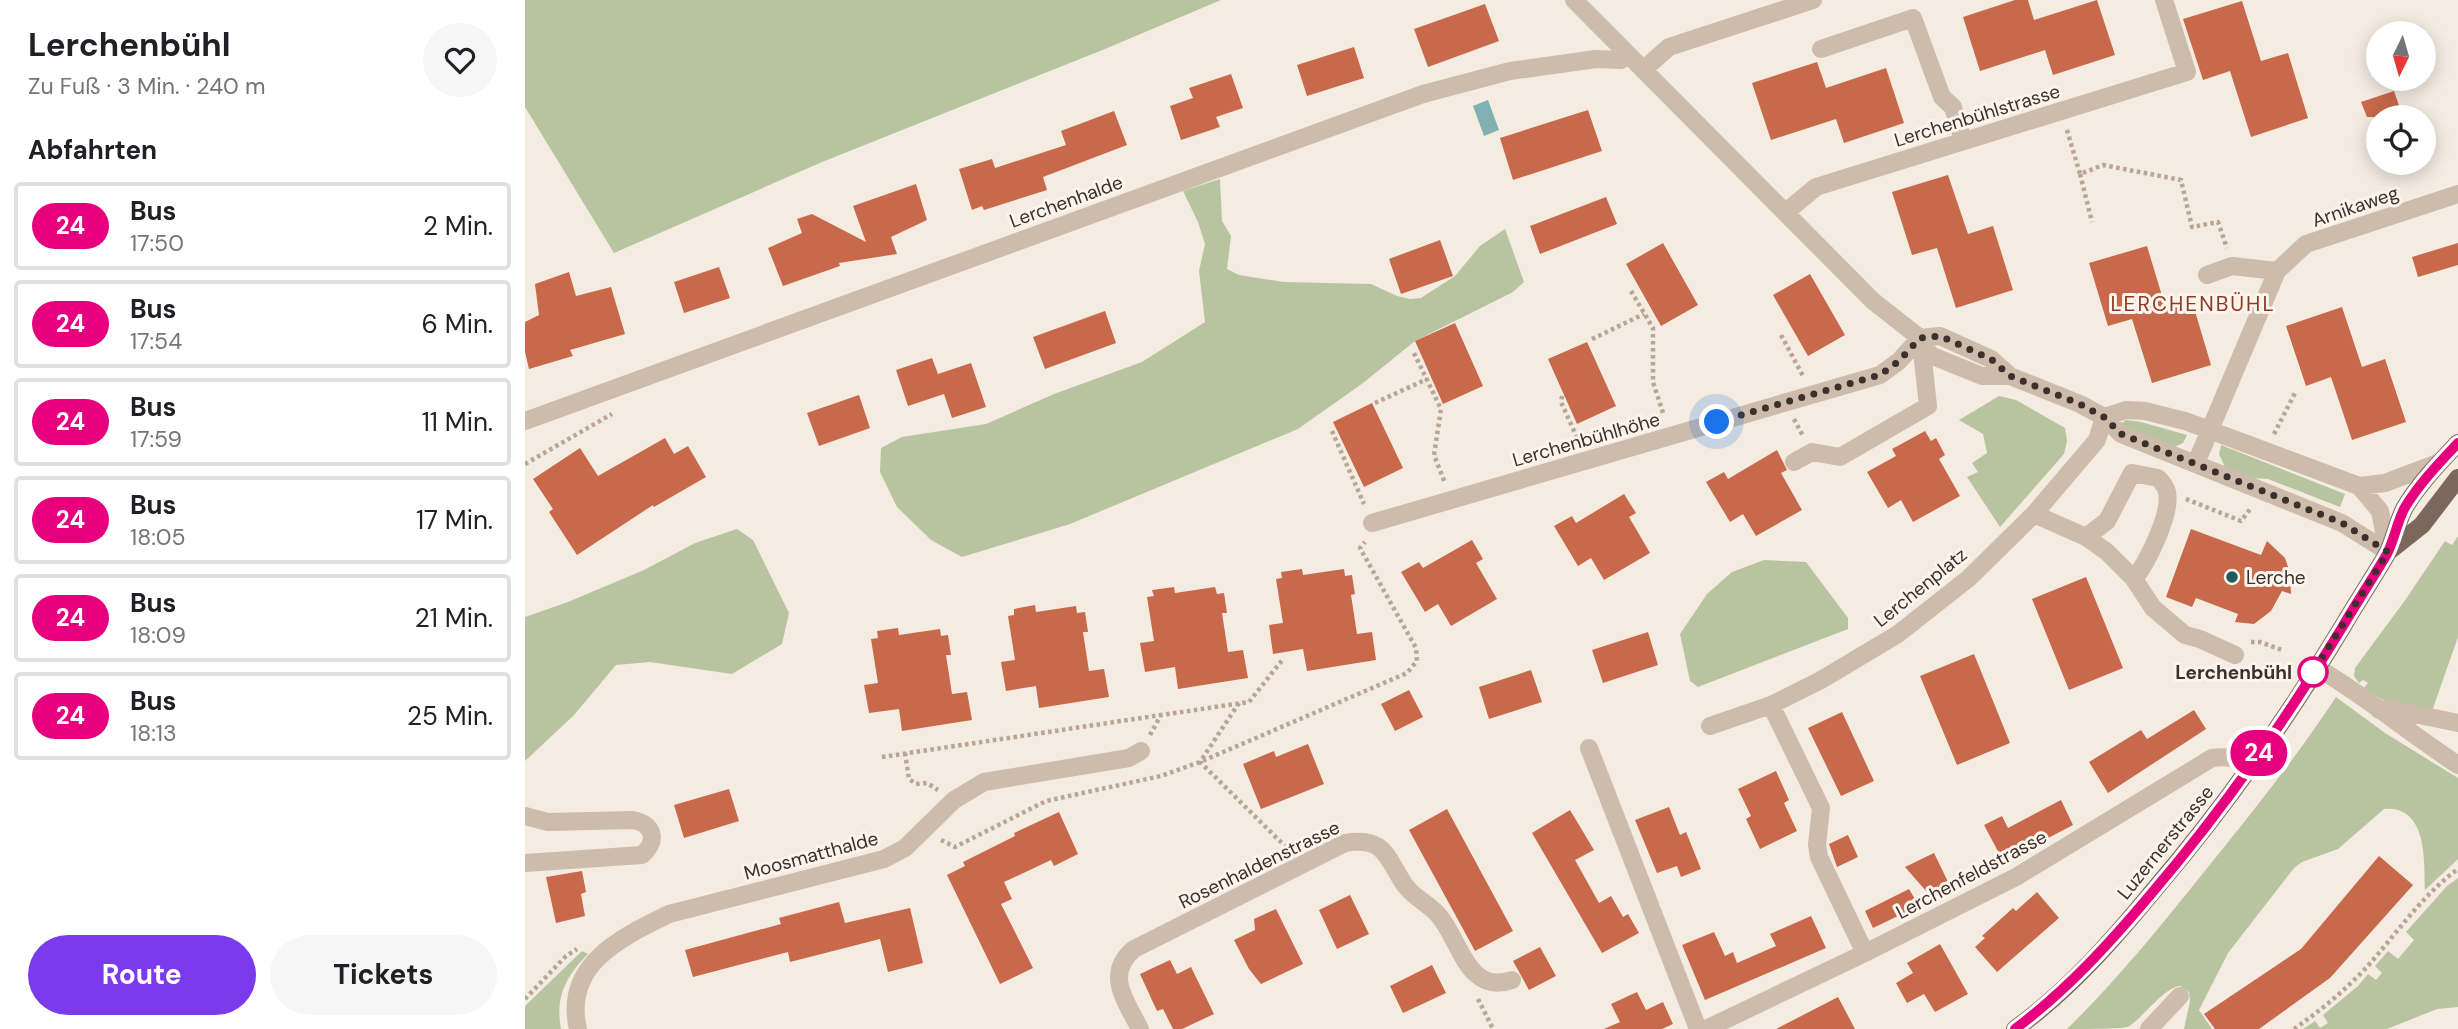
<!DOCTYPE html>
<html lang="de">
<meta charset="utf-8">
<style>
body{margin:0;font-family:"DM Sans",sans-serif;background:#f6f6f6;color:#202124;height:100vh;display:flex;flex-direction:column;font-size:26px;white-space:nowrap}
*{box-sizing:border-box;margin:0}
p{font-size:23px;color:#757577}
.icon{flex:none;width:38px;height:38px;fill:none;stroke:currentColor;stroke-width:2;stroke-linecap:round;stroke-linejoin:round}
.map{position:relative;flex:1;overflow:hidden}
.side{display:flex;flex-direction:column;background:#fff;width:525px}
.side>*{flex:none}
.badge{padding:0 14px;border-radius:23px;font-size:24px;line-height:46px}
.needle{width:46px;rotate:185deg}
.tools{position:absolute;left:1841px;top:21px;display:grid;gap:14px}
.tools a{display:grid;place-items:center;width:70px;height:70px;border-radius:50%;background:#fff;box-shadow:0 4px 18px #0003;font-size:35px}
.you{position:absolute;width:35px;height:35px;margin:-18px;border:5px solid #fff;border-radius:50%;background:#1a73e8;box-shadow:0 0 0 10px #1a73e833}
.map>.badge{position:absolute;translate:-50% -50%;box-shadow:0 0 0 4px #fff}
h2{padding:0 28px;font-size:26px;line-height:63px}
.round{display:grid;place-items:center;flex:none;width:74px;height:74px;border-radius:37px;background:#f6f6f6}
.headline{display:flex;align-items:center;justify-content:space-between;height:119px;padding:0 28px}
h1{font-size:33px;font-weight:700;line-height:52px}
.cta{display:flex;gap:14px;margin-top:auto;padding:14px 28px}
.cta a{flex:1;height:80px;border-radius:42px;background:#7c3aed;color:#fff;font-size:28px;font-weight:700;line-height:80px;text-align:center}
.cta a+a{background:#f6f6f6;color:#202124}
ul{padding:0;list-style:none}
li{display:flex;align-items:center;gap:21px;height:88px;margin:0 14px 10px;padding:0 14px;border:4px solid #e0e0e0;border-radius:7px}
li div{flex:1}
li b{display:block;font-size:26px}
li em{font-style:normal}
li .badge{min-width:77px;font-weight:700;text-align:center}
main{display:flex;flex:1;min-height:0}
.map>svg:first-child{display:block}
.green{fill:#b8c4a0}
.water{fill:#7fb0b2}
.building{fill:#c8694b}
.lines{fill:none;stroke-linecap:round;stroke-linejoin:round}
.path{stroke:#b9a596;stroke-width:4.5;stroke-dasharray:3.5 3.5;stroke-linecap:butt}
.minor{stroke:#cdbbac;stroke-width:18}
.major{stroke:#7d675c;stroke-width:18}
.line-casing{stroke:#fff;stroke-width:16}
.line{stroke:#e6007e;stroke-width:10}
.walk{stroke:#3b302b;stroke-width:7;stroke-dasharray:0 12.6}
.poi-dot{fill:#1f5a5e;stroke:#fbf5ee;stroke-width:2.5}
.stop-dot{fill:#fff;stroke:#e6007e;stroke-width:3.5}
.labels{text-anchor:middle;stroke-width:6;stroke-linejoin:round;paint-order:stroke}
.street-label{font-size:19px;fill:#3b302b;stroke:#fbf5ee}
.poi-label{font-size:19px;fill:#3b302b;stroke:#fbf5ee;text-anchor:start}
.stop-label{font-size:19px;font-weight:bold;fill:#3b302b;stroke:#fbf5ee;text-anchor:end}
.neighbourhood-label{font-size:21px;letter-spacing:2px;fill:#8c3b22;stroke:#fbf5ee}
</style>
<main>
<section class="side">
<div class="headline"><div><h1>Lerchenbühl</h1><p>Zu Fuß · 3 Min. · 240 m</p></div><a class="round"><svg class="icon" aria-label="heart" viewBox="0 0 24 24"><path d="M12 20l-8-8c-3-5 5-10 8-4 3-6 11-1 8 4z"/></svg></a></div>
<h2>Abfahrten</h2>
<ul>
<li><span class="badge" style="background:#e6007e;color:#fff">24</span><div><b>Bus</b><p>17:50</p></div><em>2 Min.</em></li>
<li><span class="badge" style="background:#e6007e;color:#fff">24</span><div><b>Bus</b><p>17:54</p></div><em>6 Min.</em></li>
<li><span class="badge" style="background:#e6007e;color:#fff">24</span><div><b>Bus</b><p>17:59</p></div><em>11 Min.</em></li>
<li><span class="badge" style="background:#e6007e;color:#fff">24</span><div><b>Bus</b><p>18:05</p></div><em>17 Min.</em></li>
<li><span class="badge" style="background:#e6007e;color:#fff">24</span><div><b>Bus</b><p>18:09</p></div><em>21 Min.</em></li>
<li><span class="badge" style="background:#e6007e;color:#fff">24</span><div><b>Bus</b><p>18:13</p></div><em>25 Min.</em></li>
</ul>
<div class="cta"><a>Route</a><a>Tickets</a></div>
</section>
<div class="map">
<svg width="1933" height="1029" viewBox="0 0 1933 1029">
<rect width="100%" height="100%" fill="#f4ebe1"/>
<path class="green" d="M0 0H696L580 49 297 162 89 253 0 107Z
M695 179 697 221 706 236 702 269 714 275 759 282 846 284 872 296 885 299 896 298 930 276 955 246 980 229 999 282 988 292 890 341 838 383 773 429 545 524 437 557 406 540 372 507 355 472 356 448 377 437 461 424 529 394 617 362 680 322 674 271 680 244 673 222 658 191Z
M1474 396 1491 400 1540 428 1542 441 1539 454 1475 527 1442 477 1453 472 1447 463 1462 453 1458 434 1434 420Z
M1601 420 1616 422 1662 435 1658 443 1645 449 1597 426 1598 422Z
M1696 445 1820 494 1815 507 1743 479 1726 478 1700 467 1694 454Z
M212 529 228 540 264 613 257 644 207 674 125 662 91 665 49 715 0 761V617L43 602 119 570 170 543Z
M1933 536V637L1906 714C1881 708 1859 704 1839 688L1843 683 1838 680 1834 683 1829 676 1830 668 1881 599 1920 541 1927 545Z
M1239 560 1281 562 1323 618V629L1173 687 1165 681 1155 634 1182 594 1207 572Z
M1811 697 1860 733 1933 778V859L1900 890C1899 862 1903 805 1859 809L1813 849 1777 862 1769 868 1703 953 1674 1010 1687 1029H1659L1665 1001 1664 992 1655 986C1639 987 1619 1017 1603 1027 1593 1029 1555 1029 1542 1029 1592 980 1635 927 1679 872 1725 815 1771 758 1811 697Z
M1933 878V1007L1912 1009 1862 1029H1778L1790 1021 1795 1028 1803 1023 1798 1015 1833 986 1843 974 1851 980 1857 973 1850 966 1863 951 1873 959 1889 940 1881 932 1922 886Z
M57 951 63 954C41 976 30 997 36 1029H0V1006Z"/>
<path class="water" d="M963 100 974 130 959 136 948 106Z"/>
<path class="building" d="M1490 0H1503L1509 20 1572 0 1590 55 1528 75 1520 50 1455 71 1438 17Z
M1717 1 1736 61 1763 53 1783 118 1726 137 1705 71 1678 80 1658 19Z
M960 4 974 41 903 67 889 29Z
M829 47 839 78 782 96 772 65Z
M1292 62 1301 88 1361 68 1379 123 1319 143 1311 119 1246 140 1227 83Z
M706 74 718 108 691 117 695 127 656 140 645 106 668 98 664 88Z
M1869 91 1878 117H1842L1836 102Z
M1063 110 1077 151 988 180 975 138Z
M589 111 602 145 518 177 522 190 459 210 457 206 447 210 434 169 467 159 470 168 541 145 536 131Z
M1423 175 1443 234 1468 226 1488 290 1431 308 1412 248 1387 255 1367 192Z
M391 184 402 220 366 237 372 254 314 263 315 266 258 286 243 248 277 233 272 219 287 214 341 242 328 206Z
M1081 197 1092 224 1015 254 1005 226Z
M915 240 928 276 876 294 864 259Z
M1138 243 1173 305 1136 326 1101 264Z
M1933 243V265L1893 277 1887 257Z
M1622 246 1641 309 1667 301 1686 365 1627 383 1607 319 1583 326 1564 263Z
M194 267 205 298 159 313 149 282Z
M44 272 51 296 86 287 100 334 45 350 48 356 4 369 0 352V322L14 315 10 284Z
M1285 274 1320 335 1283 356 1248 295Z
M1817 307 1837 367 1860 359 1881 422 1827 440 1806 377 1781 386 1761 326Z
M580 311 591 343 520 369 508 337Z
M930 323 958 386 918 404 890 341Z
M1062 342 1091 406 1052 424 1023 359Z
M407 358 413 374 446 363 461 407 427 418 419 394 383 406 371 370Z
M334 395 345 428 294 446 282 413Z
M847 403 878 468 839 487 808 422Z
M1400 431 1406 441 1411 438 1420 455 1414 459 1435 496 1388 522 1376 500 1363 508 1342 472 1371 456 1367 449Z
M140 438 149 454 163 446 181 477 129 507 128 505 52 555 24 512 28 509 8 479 55 448 73 476Z
M1252 450 1262 470 1256 473 1277 510 1231 536 1218 514 1205 522 1181 482 1199 472 1203 479Z
M1099 494 1111 513 1104 517 1125 553 1079 580 1066 558 1053 566 1029 526 1047 516 1051 523Z
M1666 529 1736 555 1742 541 1760 558 1765 573 1766 594 1757 591 1746 611 1729 624 1710 622 1713 614 1671 598 1667 607 1641 597Z
M947 540 958 559 951 563 972 599 926 626 913 604 900 612 876 572 894 562 898 568Z
M777 569 778 575 819 569 820 576 827 575 830 594 826 595 832 634 847 632 851 660 782 671 778 649 748 654 744 625 758 623 751 579 757 578 756 572Z
M1561 577 1598 668 1544 690 1507 599Z
M649 587 650 593 690 587 692 594 699 593 702 613H697L703 652 718 650 723 678 653 689 650 667 620 672 615 643 629 641 622 597 629 596 627 590Z
M510 605 511 612 551 606 552 613 560 612 563 632H558L564 671 579 669 584 697 514 708 511 686 481 691 476 662 490 660 483 616 489 615V609Z
M373 628 374 635 415 629 416 636 423 635 426 655H421L427 694 442 692 447 720 377 731 374 709 344 713 339 685 353 683 346 639 353 638 352 631Z
M1123 632 1133 665 1078 683 1067 650Z
M1449 654 1485 743 1432 765 1395 676Z
M1006 670 1017 702 964 719 954 687Z
M884 690 898 717 870 731 856 704Z
M1669 710 1681 729 1583 793 1564 762 1616 730 1622 739Z
M1317 712 1349 781 1316 796 1283 728Z
M783 744 799 784 736 809 718 764 749 751 751 757Z
M1251 771 1264 800 1259 803 1272 831 1235 849 1221 819 1226 816 1213 789Z
M204 789 214 821 159 838 149 805Z
M1536 800 1548 825 1491 855 1489 850 1476 857 1459 825 1477 816 1483 828Z
M1144 807 1155 835 1161 832 1176 869 1156 877 1152 866 1132 873 1110 820Z
M922 809 988 931 950 951 884 830Z
M1045 810 1069 850 1050 860 1074 903 1086 896 1098 917 1103 914 1114 933 1077 953 1007 833Z
M534 812 553 854 529 866 526 860 479 882 487 899 476 904 508 968 475 984 422 875 440 866 438 862 490 836 489 833Z
M1323 835 1333 857 1312 867 1304 844Z
M1409 853 1427 890 1408 899 1380 867Z
M1854 856 1888 885 1805 978 1734 1029H1690L1679 1014 1776 949Z
M57 871 61 892 56 894 60 916 31 923 21 877Z
M1384 889 1394 906 1348 928 1340 911Z
M1512 892 1534 918 1472 972 1450 947 1460 938 1457 936 1488 908 1491 911Z
M825 895 844 934 812 949 794 910Z
M314 902 320 923 385 908 398 963 363 972 355 939 265 962 263 952 168 977 160 950 256 924 254 918Z
M751 909 778 964 736 984 724 969 709 940 730 930 729 919Z
M1286 916 1301 948 1180 1000 1157 945 1189 932 1200 956 1208 952 1212 963 1251 946 1245 934Z
M1415 944 1443 994 1410 1012 1399 994 1382 1003 1371 983 1388 973 1382 963Z
M1015 947 1031 976 1004 990 988 961Z
M645 960 652 974 666 967 689 1014 657 1029H648L638 1009 632 1011 615 974Z
M907 965 921 993 878 1013 865 986Z
M1112 992 1121 1010 1138 1002 1148 1024 1137 1029H1079L1095 1022 1086 1004Z
M1313 997 1330 1029H1251Z"/>
<g class="lines">
<path class="path" d="M1542 130 1555 174 1578 165 1656 180 1667 227 1693 222 1702 248
M1555 174 1567 222
M1106 291 1128 328V382L1139 416
M1256 335 1278 376
M1067 339 1119 314
M889 353 916 409 909 455 920 483
M1037 396 1036 402 1054 442
M850 403 902 379
M1269 419 1278 436
M807 431 839 504
M1749 434 1771 391
M0 464 87 414
M1661 499 1716 521 1726 508
M1726 642H1735L1757 650
M714 703 675 762 765 851
M625 735 636 715 724 702 759 658
M380 753 384 779 391 784 402 783 413 790
M357 757 636 715
M416 840 430 847 521 801 636 776 675 762 882 673 892 661 891 648 835 548 840 542
M0 999 41 956 52 949
M953 999 968 1029
M1769 1029C1795 1011 1818 992 1840 969 1870 936 1896 896 1933 869"/>
<path class="minor" d="M1049 0 1348 301 1395 338 1405 355 1457 376H1485
M1296 49 1388 18 1417 97 1428 107 1438 141
M1118 70 1144 47 1288 0
M1261 212 1291 187 1662 72 1639 0
M1682 275 1707 266 1752 271
M1395 338 1415 336 1466 359 1485 376 1555 404 1579 417 1596 434 1817 523 1863 552
M1579 417 1601 410 1620 411 1660 421 1834 486 1855 511 1863 552
M0 421 898 94 985 71 1071 59 1096 60 1103 54
M1269 462 1287 452 1315 457 1403 406 1396 342
M1671 463 1752 271 1781 244 1933 194
M1834 486 1860 483 1913 463
M1509 514 1561 537 1582 552 1609 579 1628 608 1660 635 1675 639 1710 655
M847 523 1355 375 1374 361 1395 338
M1561 537 1582 521 1607 473 1633 478C1636 481 1641 487 1642 492 1647 513 1622 563 1609 579
M1791 667C1841 696 1885 734 1933 765
M1246 705 1296 808 1292 845 1294 857 1340 953
M1854 710 1865 709 1933 723
M1185 726 1246 705 1296 680 1373 634 1444 578 1509 514 1572 440 1579 417
M1064 748 1173 1029
M0 816 23 822 108 820C129 824 133 841 117 855L0 863
M53 1029C38 965 95 938 144 914L359 859 380 848 429 800 459 782 604 758 616 751
M615 1029C601 1001 579 974 609 949L820 843C859 836 861 856 879 884 888 898 905 904 915 917 936 943 943 995 987 980
M1181 1029 1340 953 1491 877 1687 758C1702 756 1712 758 1726 765
M1624 1029 1655 996"/>
<path class="major" d="M1863 552 1897 525 1933 478
M1490 1029C1544 990 1587 941 1629 890 1699 808 1762 719 1818 626 1832 602 1848 578 1862 554 1869 540 1872 523 1879 509 1892 486 1915 462 1933 443"/>
</g>
<g class="lines">
<g class="line-casing">
<path id="line" d="M1490 1029C1542 990 1584 944 1626 894 1697 811 1761 720 1818 626 1832 602 1848 578 1862 554 1869 540 1872 523 1879 509 1892 486 1915 462 1933 443"/>
</g>
<use href="#line" class="line"/>
<path class="walk" d="M1192 422 1355 375 1374 361 1395 338 1415 336 1466 359 1485 376 1555 404 1579 417 1596 434 1817 523 1863 552 1788 672"/>
</g>
<circle class="poi-dot" cx="1707" cy="577" r="7"/>
<circle class="stop-dot" cx="1788" cy="672" r="14"/>
<g class="labels">
<g class="street-label">
<text transform="translate(1452 115) rotate(-17)" y="7">Lerchenbühlstrasse</text>
<text transform="translate(541 201) rotate(-20)" y="7">Lerchenhalde</text>
<text transform="translate(1830 206) rotate(-19)" y="7">Arnikaweg</text>
<text transform="translate(1061 439) rotate(-16)" y="7">Lerchenbühlhöhe</text>
<text transform="translate(1395 587) rotate(-39)" y="7">Lerchenplatz</text>
<text transform="translate(1640 842) rotate(-51)" y="7">Luzernerstrasse</text>
<text transform="translate(286 855) rotate(-15)" y="7">Moosmatthalde</text>
<text transform="translate(734 864) rotate(-26)" y="7">Rosenhaldenstrasse</text>
<text transform="translate(1446 874) rotate(-28)" y="7">Lerchenfeldstrasse</text>
</g>
<g class="poi-label">
<text x="1721" y="584">Lerche</text>
</g>
<g class="stop-label">
<text x="1767" y="679">Lerchenbühl</text>
</g>
<g class="neighbourhood-label">
<text x="1668" y="311">LERCHENBÜHL</text>
</g>
</g>
</svg>
<div class="tools">
<a><svg class="needle" viewBox="-14 -14 28 28"><path d="M0-13l5 13h-10z" fill="#e53935"/><path d="M0 13l5-13h-10z" fill="#757577"/></svg></a>
<a><svg class="icon" aria-label="locate" viewBox="0 0 24 24"><circle cx="12" cy="12" r="6"/><path d="M12 2v4M12 18v4M2 12h4M18 12h4"/></svg></a>
</div>
<div class="you" style="left:1192px;top:422px"></div>
<b class="badge" style="left:1734px;top:753px;background:#e6007e;color:#fff">24</b>
</div>
</main>
